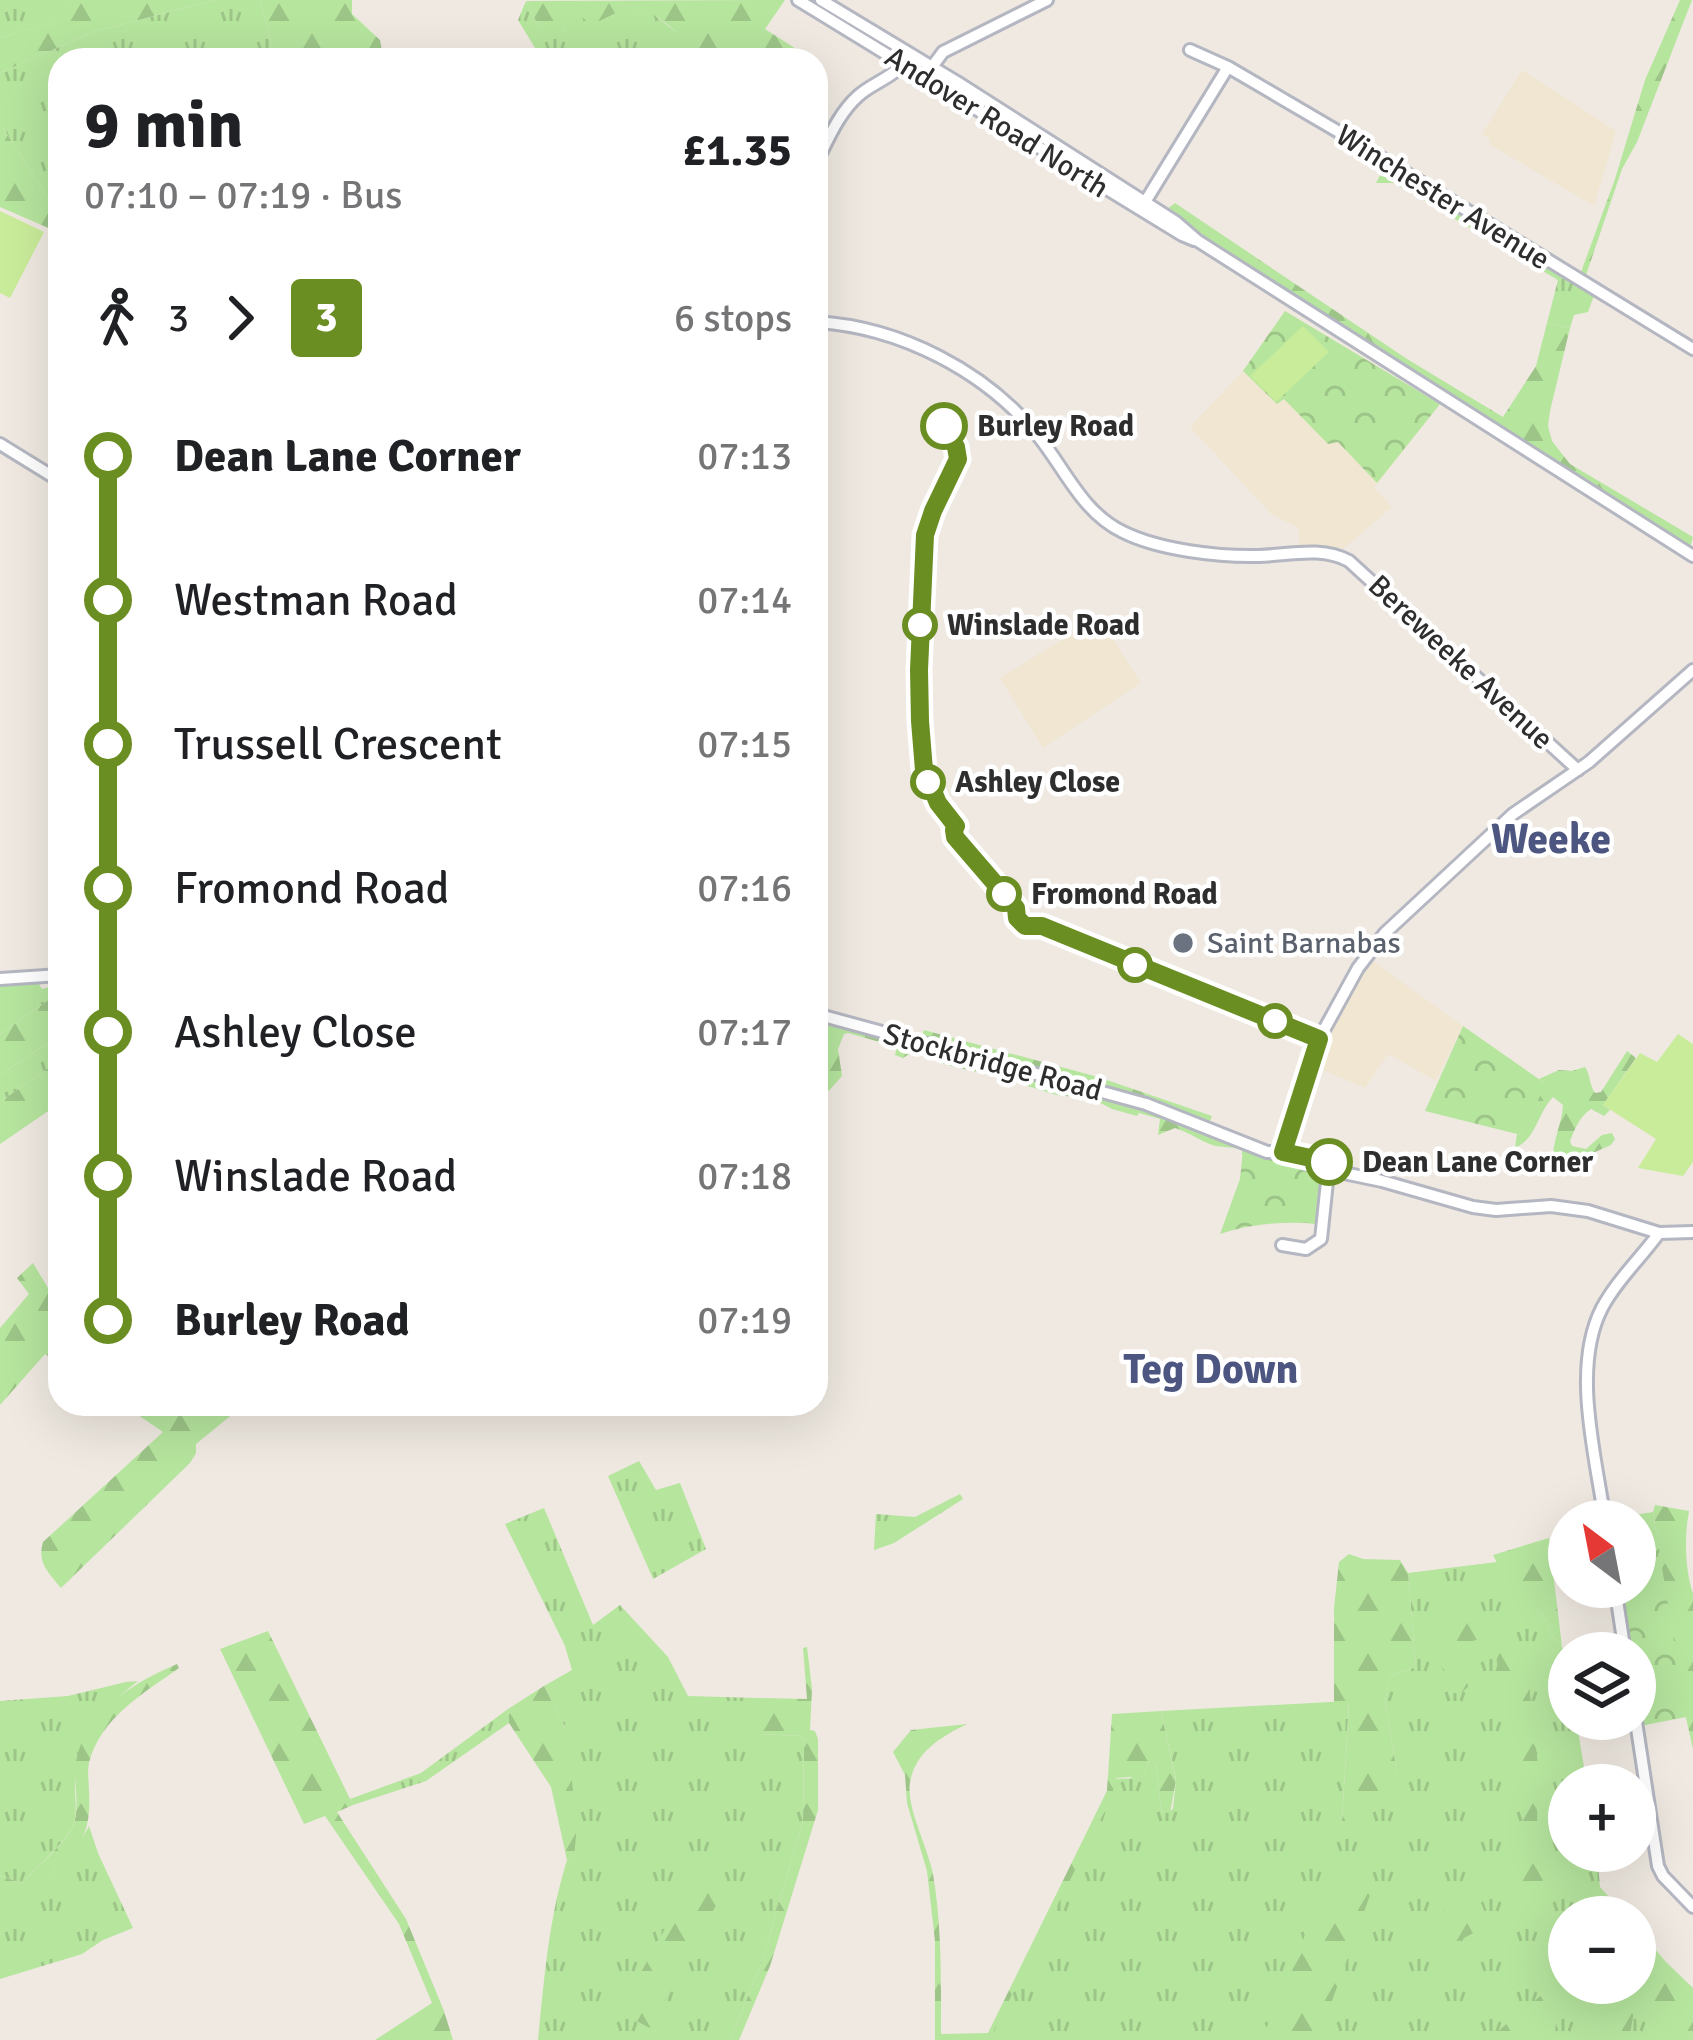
<!DOCTYPE html>
<meta charset="utf-8">
<style>
body{margin:0;font-family:Signika,sans-serif;background:#f2f2f2;color:#202124;height:100vh;display:flex;flex-direction:column;font-size:45px;white-space:nowrap}
*{box-sizing:border-box;margin:0}
p{font-size:39px;color:#757577}
.icon{flex:none;width:66px;height:66px;fill:none;stroke:currentColor;stroke-width:2;stroke-linecap:round;stroke-linejoin:round}
.map{position:relative;flex:1;overflow:hidden}
.side{position:absolute;left:48px;top:48px;width:780px;height:1368px;display:flex;flex-direction:column;background:#fff;border-radius:36px;box-shadow:0 12px 48px #0002}
.side>*{flex:none}
.badge{padding:0 24px;border-radius:9px;font-size:42px;line-height:78px}
.needle{width:78px;rotate:328deg}
.controls{position:absolute;left:1548px;top:1500px;display:grid;gap:24px}
.controls a{display:grid;place-items:center;width:108px;height:108px;border-radius:50%;background:#fff;box-shadow:0 12px 48px #0002;font-size:60px}
.map>.badge{position:absolute;translate:-50% -50%;box-shadow:0 0 0 6px #fff}
.legs{display:flex;align-items:center;gap:18px;height:132px;padding:0 36px;font-size:39px}
.legs p{margin-inline-start:auto}
.head{display:flex;align-items:center;justify-content:space-between;height:204px;padding:0 36px}
h1{font-size:66px;font-weight:800;line-height:90px}
ul{padding:0 36px;list-style:none}
li{display:flex;align-items:center;gap:42px;height:144px;font-size:45px}
li i{display:grid;place-items:center;width:18px;height:100%;margin:0 15px;background:currentColor}
li i::after{content:'';width:30px;height:30px;margin:-15px;border:9px solid;border-radius:50%;background:#fff}
li p{margin-inline-start:auto}
li:first-child i{background:linear-gradient(#0000 50%,currentColor 0)}
li:last-child i{background:linear-gradient(currentColor 50%,#0000 0)}
.map>svg:first-child{display:block}
.education{fill:#f0e6d1}
.grass{fill:url(#grass-tufts)}
.forest{fill:url(#forest-firs)}
.park{fill:url(#park-crowns)}
.pitch{fill:#c9ec9a}
.lines{fill:none;stroke-linecap:round;stroke-linejoin:round}
.secondary-casing{stroke:#b4b7c1;stroke-width:16}
.secondary{stroke:#fff;stroke-width:10}
.line-1-casing{stroke:#fff;stroke-width:27}
.line-1{stroke:#6b8e23;stroke-width:18}
.stop-1-dot{fill:#fff;stroke:#6b8e23;stroke-width:6}
.worship-dot{fill:#6b7280;stroke:#fff;stroke-width:4.5}
.labels{text-anchor:middle;stroke-width:9;stroke-linejoin:round;paint-order:stroke}
.street-label{font-size:30px;fill:#2e2e2e;stroke:#fff}
.stop-label{font-size:30px;font-weight:bold;fill:#2e2e2e;stroke:#fff;text-anchor:start}
.worship-label{font-size:30px;fill:#5b616d;stroke:#fff;text-anchor:start}
.district-label{font-size:42px;font-weight:bold;fill:#4d5680;stroke:#fff}
</style>
<div class="map">
<svg width="1693" height="2040" viewBox="0 0 1693 2040">
<defs>
<pattern id="grass-tufts" width="24" height="20" patternUnits="userSpaceOnUse" patternTransform="scale(3)"><rect width="24" height="20" fill="#b6e59e"/><path d="M3 7l-1-3M5 7V3M7 7l1-3M15 17l-1-3M17 17v-4M19 17l1-3" fill="none" stroke="#9dc588"/></pattern>
<pattern id="forest-firs" width="22" height="20" patternUnits="userSpaceOnUse" patternTransform="scale(3)"><rect width="22" height="20" fill="#b6e59e"/><path d="M5 1l3.5 6h-7zM16 11l3.5 6h-7z" fill="#9dc588"/></pattern>
<pattern id="park-crowns" width="20" height="18" patternUnits="userSpaceOnUse" patternTransform="scale(3)"><rect width="20" height="18" fill="#b6e59e"/><path d="M2 6a3 3 0 1 1 6 0M12 15a3 3 0 1 1 6 0" fill="none" stroke="#9dc588"/></pattern>
</defs>
<rect width="100%" height="100%" fill="#efe9e1"/>
<path class="education" d="M1522 70 1616 131 1594 206 1489 144 1491 140 1482 134Z
M1285 311 1440 404 1374 488 1392 507 1343 549 1326 546 1300 549 1298 527 1272 515 1190 427 1243 371Z
M1099 617 1141 683 1043 748 1000 678Z
M1370 959 1463 1026 1436 1081 1388 1054 1365 1088 1316 1067 1326 1032Z"/>
<path class="grass" d="M0 0H63L73 16 0 38Z
M215 0H260L276 60H60V211L47 197 0 123V73L93 32Z
M526 1 539 27 563 32 571 12 575 11 645 8 683 37 688 45 686 60H524L523 57 535 48 518 20Z
M1385 166 1595 293 1588 312 1574 315 1570 328 1547 323 1558 280 1394 183H1376Z
M38 982 42 989 60 984V992L0 1034V984Z
M60 1035V1060L0 1102V1075Z
M639 1461 656 1490 680 1483 706 1549 653 1579 608 1476Z
M960 1494 963 1499 894 1543 874 1550 876 1514 915 1517Z
M544 1508 593 1625 620 1605 668 1657 688 1696 757 1698V1734L801 1736 804 1744 803 1821 762 1962 730 2040H538C544 1980 549 1917 567 1860L574 1857 566 1729 544 1686 572 1670 565 1646 505 1524Z
M1497 1562 1521 1608 1541 1611 1553 1637 1562 1647 1569 1681V1719H1576L1587 1785H1569V1851H1597L1600 1887 1627 1917H1569V1983H1635V1926L1666 1962 1639 1986 1689 2038 1693 2034V2040H987L1107 1791 1108 1779 1142 1778 1149 1761 1156 1764 1161 1809 1165 1813 1173 1809 1176 1779 1161 1711 1349 1701 1342 1821 1397 1773 1385 1701 1390 1676 1416 1667 1408 1573Z
M138 1681C104 1708 77 1735 75 1781 74 1795 79 1814 72 1828 65 1842 34 1870 22 1884L0 1875V1701L68 1696 126 1682Z
M508 1709 509 1723 426 1781 353 1805 350 1799 421 1773Z
M89 1826 98 1853 133 1928 103 1940 82 1954 0 1979V1934C19 1915 35 1894 52 1873 66 1856 79 1846 89 1826Z"/>
<path class="forest" d="M63 0H215L93 32 0 73V38L72 16Z
M260 0H352V14L380 40 382 51 367 60H276Z
M785 0 765 29 801 52 797 60H686C689 33 664 23 644 8L622 10 591 25 575 11 571 13 563 32 555 36 539 27 526 1Z
M1680 0H1692L1637 142 1622 169 1586 275 1581 272 1615 179 1645 80Z
M0 123 47 197 60 211V233L0 207Z
M1175 203 1407 359 1503 417 1536 366 1547 323 1570 328 1550 411 1548 426 1552 441 1570 464 1693 537 1690 548 1261 277 1167 209Z
M60 992V1035L0 1075V1034Z
M816 1019 1140 1106 1269 1157 1319 1170 1321 1224 1304 1223 1242 1154V1150C1231 1146 1223 1148 1212 1145 1199 1140 1190 1133 1175 1128L1158 1135 1160 1119 1139 1113 1137 1116 1112 1109 1093 1099 1057 1095 998 1077 947 1065 914 1051 903 1058 895 1055 897 1047 848 1033 844 1034 838 1049 842 1076 826 1094 822 1117 816 1127Z
M924 1030 1098 1077 1212 1116 1210 1121 1132 1094 922 1036Z
M1627 1051 1636 1058 1603 1105 1610 1110 1604 1116 1591 1109C1579 1117 1575 1129 1570 1141L1572 1146 1586 1149 1602 1135 1612 1133 1615 1139 1611 1145 1595 1152 1582 1169 1553 1155C1554 1137 1562 1123 1563 1105L1553 1097C1537 1114 1537 1138 1515 1148L1517 1134 1521 1135 1545 1083 1539 1079 1559 1070 1572 1071 1585 1067C1591 1076 1589 1085 1595 1093L1601 1092Z
M60 1060V1103L0 1144V1102Z
M33 1263 60 1308V1364L45 1354 0 1405V1328L29 1294 17 1278Z
M122 1404H245L196 1444V1453L190 1463 61 1588C48 1572 37 1563 43 1542L163 1432Z
M1655 1505 1689 1511C1684 1537 1685 1569 1693 1594V1749L1682 1700 1653 1512Z
M1549 1538 1562 1647 1553 1637 1541 1611 1521 1609 1493 1555Z
M1349 1554 1363 1559 1400 1560 1408 1573 1416 1667 1390 1676 1385 1701 1397 1773 1362 1816 1342 1822 1349 1702 1334 1703V1608L1339 1562Z
M1446 1610 1456 1616 1491 1628 1509 1644 1537 1661 1529 1685 1538 1765 1537 1828 1543 1876 1542 1891 1537 1902 1531 1907 1523 1903C1521 1878 1506 1864 1526 1844L1514 1747 1500 1686 1496 1655 1493 1645 1484 1640H1475L1467 1644 1468 1687 1461 1693H1452L1446 1685 1434 1628V1620L1439 1612Z
M268 1631 353 1805 337 1812 406 1919 444 2011 453 2040H375L432 2003 399 1924 325 1816 304 1824 220 1649Z
M807 1647 812 1689 810 1730 815 1731 818 1739V1810L770 1966 739 2040H730L762 1962 803 1821 804 1744 801 1736 757 1734V1698L807 1699 803 1648Z
M177 1664 179 1668C144 1693 100 1718 89 1763 87 1772 89 1782 89 1791 91 1828 84 1841 61 1869L56 1868 20 1915 0 1934V1875L22 1884C34 1870 65 1843 72 1828 80 1813 75 1790 75 1773 78 1715 131 1684 177 1664Z
M544 1686 566 1729 577 1826 574 1857 567 1860 551 1787 509 1723 508 1709Z
M1161 1711 1176 1780 1170 1813H1165L1161 1809 1156 1764 1149 1761 1142 1778 1137 1780 1130 1777 1116 1778 1111 1799 989 2040H935V1941L927 1871 907 1803 905 1775 893 1752 911 1730 967 1724C941 1737 916 1751 910 1782 906 1808 928 1847 933 1874 942 1927 941 1980 941 2034L988 2033 1107 1791 1112 1714Z
M714 1862 720 1865 721 1896 650 2028 619 2012 695 1875Z
M1368 1871 1374 1884 1318 2040H1260L1283 1995 1306 1932 1335 1888Z
M1467 1884 1482 1905 1489 1925 1458 1941 1438 1945C1432 1923 1449 1896 1467 1884Z
M1666 1962 1693 1988V2034L1688 2039 1638 1988 1629 2040H1585L1589 2018 1603 1983 1635 1982 1638 1986Z
M1552 1986 1556 1988 1559 1999 1554 2040H1490C1509 2019 1531 2005 1552 1986Z"/>
<path class="park" d="M1285 311 1440 404 1377 483 1338 442 1328 444 1284 399 1277 404 1243 371Z
M1463 1026 1546 1084 1521 1135 1425 1111Z
M1243 1150 1268 1160 1320 1173 1321 1224C1286 1221 1254 1223 1220 1234L1240 1179Z
M1653 1512 1686 1717 1640 1726 1635 1691V1653H1629L1619 1587H1635V1521H1609V1519Z"/>
<path class="pitch" d="M0 211 44 232 10 298 0 293Z
M1303 326 1329 352 1276 402 1250 376Z
M1678 1034 1693 1044V1162L1683 1176 1638 1168 1656 1139 1603 1105 1640 1053 1657 1062Z"/>
<g class="lines">
<g class="secondary-casing">
<path id="secondary" d="M798 0 1182 235 1194 240
M821 0 957 82 1176 222 1198 241 1693 556
M1190 50 1228 67 1344 135 1693 349
M929 71 943 52 1047 0
M816 163C828 140 838 114 858 96 872 83 893 78 905 61
M1142 207 1228 67
M816 322C900 327 986 371 1039 437 1066 471 1083 513 1123 532 1159 550 1219 557 1259 556 1289 555 1321 546 1349 561L1578 770
M0 444 60 481
M0 979 60 975
M816 1014 1146 1104 1267 1152H1283L1291 1158 1320 1168 1382 1181 1473 1207 1496 1210 1551 1206 1588 1211 1659 1233 1693 1232
M1283 1152 1319 1039 1358 968 1385 933 1513 814 1589 762 1693 670
M1282 1245 1306 1249 1321 1239 1329 1163
M1605 1521C1596 1457 1571 1368 1602 1308 1617 1280 1640 1259 1659 1233
M1615 1587 1625 1653
M1635 1715 1658 1866 1663 1876 1693 1907"/>
</g>
<use href="#secondary" class="secondary"/>
</g>
<g class="lines">
<g class="line-1-casing">
<path id="line-1" d="M944 426 956 447 958 459 933 511 925 535 919 670 920 721 924 770 938 803 956 826 954 830 955 837 1016 908 1017 918 1025 926H1042L1319 1039 1283 1152 1329 1162"/>
</g>
<use href="#line-1" class="line-1"/>
</g>
<g class="stop-1-dot">
<circle cx="944" cy="426" r="21"/>
<circle cx="920" cy="625" r="15"/>
<circle cx="928" cy="782" r="15"/>
<circle cx="1004" cy="894" r="15"/>
<circle cx="1135" cy="965" r="15"/>
<circle cx="1275" cy="1021" r="15"/>
<circle cx="1329" cy="1162" r="21"/>
</g>
<circle class="worship-dot" cx="1183" cy="943" r="12"/>
<g class="labels">
<g class="street-label">
<text transform="translate(997 122) rotate(32)" y="10">Andover Road North</text>
<text transform="translate(1443 197) rotate(32)" y="10">Winchester Avenue</text>
<text transform="translate(1461 662) rotate(43)" y="10">Bereweeke Avenue</text>
<text transform="translate(993 1062) rotate(15)" y="10">Stockbridge Road</text>
</g>
<g class="stop-label">
<text x="977" y="436">Burley Road</text>
<text x="947" y="635">Winslade Road</text>
<text x="955" y="792">Ashley Close</text>
<text x="1031" y="904">Fromond Road</text>
<text x="1362" y="1172">Dean Lane Corner</text>
</g>
<g class="worship-label">
<text x="1207" y="953">Saint Barnabas</text>
</g>
<g class="district-label">
<text x="1551" y="853">Weeke</text>
<text x="1211" y="1383">Teg Down</text>
</g>
</g>
</svg>
<div class="controls">
<a><svg class="needle" viewBox="-14 -14 28 28"><path d="M0-13l5 13h-10z" fill="#e53935"/><path d="M0 13l5-13h-10z" fill="#757577"/></svg></a>
<a><svg class="icon" aria-label="layers" viewBox="0 0 24 24"><path d="M12 4l9 5-9 5-9-5zM3 14l9 5 9-5"/></svg></a>
<a>+</a>
<a>−</a>
</div>
<section class="side">
<div class="head"><div><h1>9 min</h1><p>07:10 – 07:19 · Bus</p></div><b>£1.35</b></div>
<div class="legs"><svg class="icon" aria-label="walk" viewBox="0 0 24 24"><circle cx="13" cy="4" r="2"/><path d="M13 8l-2 6 4 7M11 14l-3 7M7 12l3-4h3l4 4"/></svg>3<svg class="icon" aria-label="forward" viewBox="0 0 24 24"><path d="M9 5l7 7-7 7"/></svg><b class="badge" style="background:#6b8e23;color:#fff">3</b><p>6 stops</p></div>
<ul>
<li><i style="color:#6b8e23"></i><b>Dean Lane Corner</b><p>07:13</p></li>
<li><i style="color:#6b8e23"></i><span>Westman Road</span><p>07:14</p></li>
<li><i style="color:#6b8e23"></i><span>Trussell Crescent</span><p>07:15</p></li>
<li><i style="color:#6b8e23"></i><span>Fromond Road</span><p>07:16</p></li>
<li><i style="color:#6b8e23"></i><span>Ashley Close</span><p>07:17</p></li>
<li><i style="color:#6b8e23"></i><span>Winslade Road</span><p>07:18</p></li>
<li><i style="color:#6b8e23"></i><b>Burley Road</b><p>07:19</p></li>
</ul>
</section>
</div>
